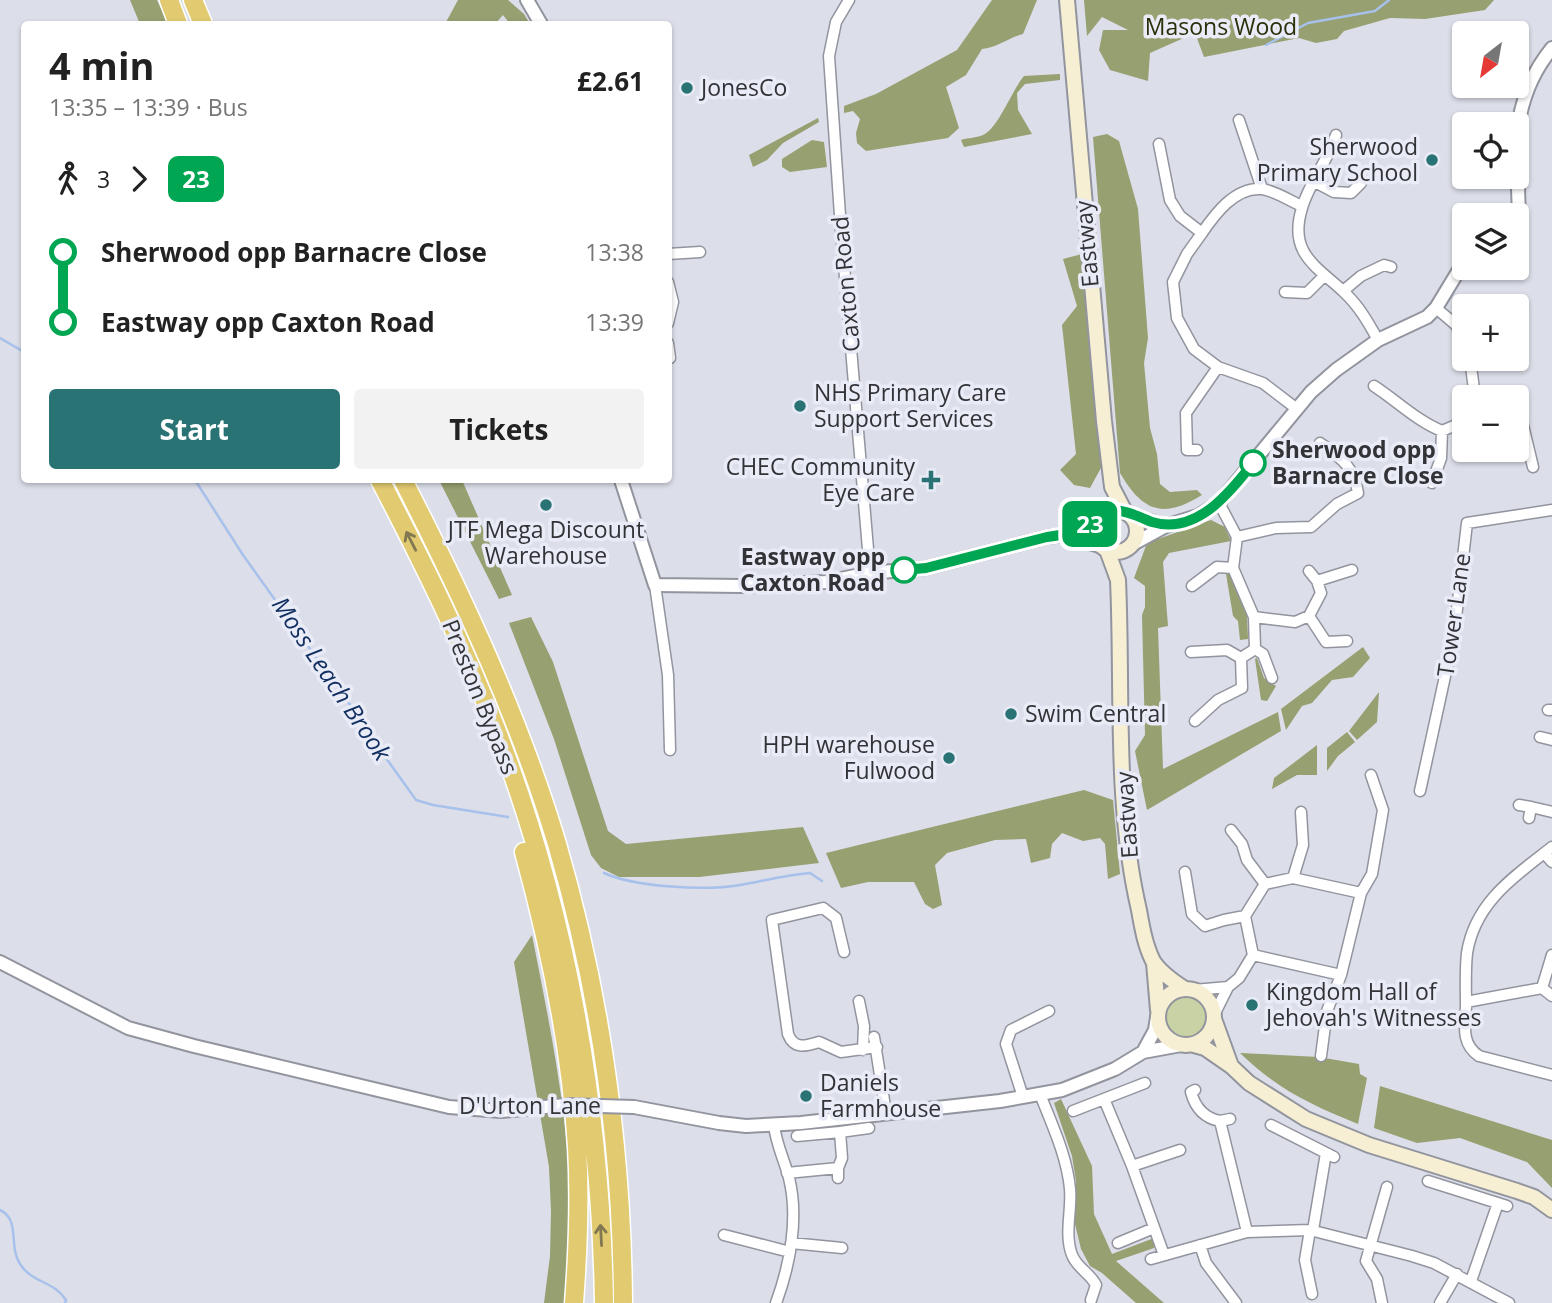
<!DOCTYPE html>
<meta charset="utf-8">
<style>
body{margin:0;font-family:"Open Sans",sans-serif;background:#f2f2f2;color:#222;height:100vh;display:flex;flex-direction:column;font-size:26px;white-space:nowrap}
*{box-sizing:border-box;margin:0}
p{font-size:23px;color:#767676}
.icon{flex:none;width:38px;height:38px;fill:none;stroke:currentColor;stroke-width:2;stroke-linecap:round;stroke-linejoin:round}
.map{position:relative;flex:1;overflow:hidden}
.side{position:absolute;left:21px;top:21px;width:651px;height:462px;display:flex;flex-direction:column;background:#fff;border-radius:7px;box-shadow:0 2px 5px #0004}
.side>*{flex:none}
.badge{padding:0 14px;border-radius:10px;font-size:24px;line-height:46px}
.needle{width:46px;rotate:211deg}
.fabs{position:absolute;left:1452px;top:21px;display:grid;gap:14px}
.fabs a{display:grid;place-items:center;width:77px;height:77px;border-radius:7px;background:#fff;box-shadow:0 2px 5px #0004;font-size:35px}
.map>.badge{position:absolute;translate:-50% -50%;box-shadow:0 0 0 4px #fff}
.legs{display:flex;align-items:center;gap:10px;height:77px;padding:0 28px;font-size:23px}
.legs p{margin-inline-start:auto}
.head{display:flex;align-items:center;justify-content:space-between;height:119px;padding:0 28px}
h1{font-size:38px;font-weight:700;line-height:52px}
.primary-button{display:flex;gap:14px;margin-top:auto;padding:14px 28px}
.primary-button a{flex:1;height:80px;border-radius:7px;background:#297374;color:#fff;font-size:28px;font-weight:700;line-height:80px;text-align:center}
.primary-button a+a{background:#f2f2f2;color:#222}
ul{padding:0 28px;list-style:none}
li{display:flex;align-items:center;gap:24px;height:70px;font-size:26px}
li i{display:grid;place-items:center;width:10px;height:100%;margin:0 9px;background:currentColor}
li i::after{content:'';width:18px;height:18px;margin:-9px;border:5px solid;border-radius:50%;background:#fff}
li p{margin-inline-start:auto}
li:first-child i{background:linear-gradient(#0000 50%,currentColor 0)}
li:last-child i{background:linear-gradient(currentColor 50%,#0000 0)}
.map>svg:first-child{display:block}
.green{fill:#c8d2a5}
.forest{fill:#96a071}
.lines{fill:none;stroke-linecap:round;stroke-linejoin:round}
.stream{stroke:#a8c1eb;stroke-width:2.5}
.minor-casing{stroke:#92949e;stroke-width:13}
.tertiary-casing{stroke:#92949e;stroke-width:16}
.secondary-casing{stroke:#92949e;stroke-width:18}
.motorway-casing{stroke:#fff;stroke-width:21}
.minor{stroke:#fff;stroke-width:10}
.tertiary{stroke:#fff;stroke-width:12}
.secondary{stroke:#f6efd4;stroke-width:14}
.motorway{stroke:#e2ca71;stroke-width:18}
.tertiary-bridge-casing{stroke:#92949e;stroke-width:16;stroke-linecap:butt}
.tertiary-bridge{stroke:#fff;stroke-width:12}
.oneway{stroke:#817751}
.line-1-casing{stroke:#fff;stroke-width:16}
.line-1{stroke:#00a651;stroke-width:10}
.poi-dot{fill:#297374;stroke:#e9ebf6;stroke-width:2.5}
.stop-1-dot{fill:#fff;stroke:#00a651;stroke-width:3.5}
.labels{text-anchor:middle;stroke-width:7;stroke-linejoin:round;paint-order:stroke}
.park-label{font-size:23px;fill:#292f08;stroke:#e9ebf6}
.poi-label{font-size:23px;fill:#323337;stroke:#e9ebf6;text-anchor:start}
.street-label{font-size:23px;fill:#323337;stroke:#e9ebf6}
.stop-label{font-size:23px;font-weight:bold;fill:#323337;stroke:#e9ebf6;text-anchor:start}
.water-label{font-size:24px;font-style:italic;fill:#133062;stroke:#e9ebf6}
</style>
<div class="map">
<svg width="1552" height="1303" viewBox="0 0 1552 1303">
<rect width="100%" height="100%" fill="#dcdee9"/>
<path class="green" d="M1165 1016a22 22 0 1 1 44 0a22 22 0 1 1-44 0Z"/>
<path class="forest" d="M130 0H157L168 24H140Z
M458 0H508L524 14 530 24H510L503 15 495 24H445Z
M992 0H1037L1023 34C1008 38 997 48 982 49L966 75 946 87 959 128 948 138 866 151 857 143 856 133 860 119 853 111 844 113V106L876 94 957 50Z
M1084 0H1494L1485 10 1425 19 1390 18 1344 31 1337 39 1316 43 1299 38 1204 57 1195 33 1150 53 1148 81 1110 70 1099 50 1103 30H1128L1102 17 1087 36Z
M1060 74V80L1025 84 1017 93 1018 110 1032 134 964 147 961 140C967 138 976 138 983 135 998 129 1012 90 1024 76Z
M818 118 819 122 783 143 767 160 753 167 749 155Z
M1107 134 1119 141 1138 209 1148 338 1144 363 1150 428 1157 454 1160 484 1170 492 1197 490 1202 495C1163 519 1143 512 1120 473L1093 137Z
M812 140 824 142 827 167 790 172 782 167V159Z
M1082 254 1102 466 1090 488 1074 485 1060 470 1076 454 1062 325 1077 306 1063 259Z
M439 480H462L512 595 499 599Z
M1211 520 1225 527 1231 541 1169 553 1163 562 1168 626 1158 628 1163 769 1278 712 1281 731 1147 810 1135 751 1145 735 1142 615 1145 607V586L1134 578 1147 543Z
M1231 573 1247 614 1248 639 1240 640 1238 621 1233 616 1226 574Z
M531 617 553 662 608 831 626 844 803 827 819 863 699 877H619L601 868 591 855 554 739 509 623Z
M1363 647 1370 658 1353 677 1332 680 1312 703 1302 706 1286 730 1281 709Z
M1257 658 1264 678 1276 686 1267 701 1261 700 1255 659Z
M1379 692 1377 722 1357 740 1349 731Z
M1347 732 1355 742 1338 756 1327 771V748Z
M1317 745V775H1297L1272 789 1274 778Z
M1084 790 1113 800 1120 874 1108 879 1105 844 1100 838 1083 841 1062 833 1052 844 1050 858 1031 863 1026 839 995 840 947 853 935 865 942 905 933 909 925 904 914 882H868L841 888 826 853Z
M532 935C551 1032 572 1129 570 1228 569 1253 566 1278 564 1303H544L550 1256 551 1211 549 1167 514 962Z
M1240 1053 1319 1057 1359 1064 1360 1074 1367 1078 1358 1124C1311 1105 1277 1089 1240 1053Z
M1380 1086 1552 1140V1188L1527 1162 1460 1138 1417 1143 1374 1128Z
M1061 1099 1092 1166 1094 1214 1112 1254 1154 1238V1248L1116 1261 1164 1303H1136L1102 1273 1090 1266 1081 1249 1074 1220 1076 1181 1072 1156 1054 1103Z"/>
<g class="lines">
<path class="stream" d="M1266 45 1308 23 1375 11 1389 0
M0 338 24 352
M195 480 243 555 363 723 365 734 371 737 416 800 433 805 508 817
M604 873C634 887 706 891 740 885 763 881 786 875 810 873L822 881
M0 1210C21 1220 8 1246 20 1264 32 1283 54 1281 66 1300L65 1303"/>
<g class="minor-casing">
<path id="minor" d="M849 0 836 22 829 56 841 230 870 573
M1239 120 1262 189
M1336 135C1328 161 1309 183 1302 208 1288 253 1316 266 1344 292 1359 306 1368 322 1378 340
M1159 144 1170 200 1180 216 1202 233 1187 254 1173 282 1177 318 1194 349 1218 367 1263 383 1297 409
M1315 182 1334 192 1351 193 1361 183
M1202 233C1215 214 1235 187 1261 189 1274 190 1290 201 1302 206
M668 254 700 252
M668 282 673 302 668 323
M1343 291 1361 276 1384 265 1391 267
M1285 292 1307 293 1324 276
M1436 308 1456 325 1465 343
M1517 337H1520
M668 343 670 358
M1470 359 1475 397
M1374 386C1397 401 1417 421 1442 431L1463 422 1465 418
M1517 415 1521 417 1533 467
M1197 450H1187L1186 413 1218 367
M1432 483 1441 458 1442 431
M1237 537 1276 528 1311 527 1337 504 1358 493C1354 466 1341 458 1320 443
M1317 581 1352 570
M655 585 668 675 670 750
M1192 586 1217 567 1233 568
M1309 616 1326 642 1347 641
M1254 617 1295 622 1309 616 1321 593 1317 581 1309 571
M1255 649 1263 654 1272 678
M1191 652 1227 650 1241 658
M1548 710H1552
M1195 721 1218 700 1242 688 1241 658 1255 649 1254 617 1233 568 1237 537 1219 503
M1540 737 1552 740
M1420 791 1454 635 1467 523 1552 510
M1519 805 1531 807 1529 818
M1531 807 1552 812
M1231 830 1242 844 1247 860 1265 884
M1552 847C1515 876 1475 902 1467 953 1465 971 1466 990 1466 1007 1465 1026 1461 1044 1479 1056L1552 1075
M1544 853 1552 862
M1185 872 1192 914 1205 926 1224 920 1245 916
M1293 878 1303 845 1301 812
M844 952 836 918 823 908 772 920 788 1034C794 1050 806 1046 819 1042L841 1052 877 1047
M1253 955 1341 975
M1552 955 1542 988 1552 996
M1194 990 1228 987
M859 1001 864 1026 863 1050
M1466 1002 1542 988
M1214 1015 1228 987 1239 978 1253 955 1245 916 1265 884 1293 878 1361 893
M874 1037 886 1113
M1321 1056 1327 1011 1341 975 1361 893 1372 874 1383 810 1371 775
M1195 1090 1191 1092C1195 1107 1204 1118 1220 1121L1230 1119
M1040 1094C1052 1125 1067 1156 1070 1189 1072 1210 1064 1234 1072 1255 1077 1268 1090 1273 1096 1285L1091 1300
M1023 1097 1006 1044 1011 1030 1049 1011
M1104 1099 1132 1166 1164 1255
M1073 1111 1145 1083
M1220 1121 1247 1232
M774 1125C776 1144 784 1159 789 1178 799 1218 790 1265 776 1303
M1271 1125 1334 1157
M840 1132 869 1128
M797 1136 840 1132 842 1158 838 1168
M1132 1166 1180 1150
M787 1173 838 1168V1178
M1428 1181 1507 1206
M1310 1230 1305 1260 1312 1294
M1313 1230 1326 1153
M724 1235 790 1252
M791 1243 842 1248
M1118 1243 1154 1228
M1200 1245 1206 1263 1236 1303
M1151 1259 1247 1232 1310 1230 1412 1256 1434 1263 1509 1303
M1471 1281 1498 1203
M1382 1303 1377 1279 1366 1261 1387 1187
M1440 1303 1457 1274"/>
</g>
<g class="tertiary-casing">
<path id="tertiary" d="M527 0 541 24
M1517 134C1521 101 1531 74 1552 48
M1517 159 1519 217 1521 232 1517 242
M621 480 655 585 742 586 826 582 870 573 926 568 1047 537 1064 535 1099 520
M1127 514 1166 526
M1064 535 1103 547
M1133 544 1166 526 1198 516 1219 503 1311 392 1336 370 1378 340 1427 317 1436 308 1459 270 1465 265
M0 962 128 1028 194 1046 449 1107 501 1111 566 1105
M1143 1052 1155 1030 1157 1017
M634 1107 719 1123 746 1126 801 1123 1000 1101 1062 1090 1115 1069 1143 1052 1181 1045"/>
</g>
<g class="secondary-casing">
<path id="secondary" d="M1067 0 1104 421 1112 487 1125 512
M1095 531a21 21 0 1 1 42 0a21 21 0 1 1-42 0Z
M1107 550 1118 580C1123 690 1114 803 1139 910 1142 927 1145 945 1153 961 1160 972 1174 982 1185 989
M1154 963 1158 1010
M1158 1017a28 28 0 1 1 56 0a28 28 0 1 1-56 0Z
M1214 1019 1231 1066
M1194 1045 1205 1048 1231 1066 1249 1083 1306 1119 1369 1145 1517 1191 1534 1197 1552 1210"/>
</g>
<g class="motorway-casing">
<path id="motorway" d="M169 0 178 24
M193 0 203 24
M380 480C422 561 463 643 496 729 566 910 601 1109 604 1303
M403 480C463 597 519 717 557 844 600 992 622 1149 623 1303
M524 852C550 947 571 1048 577 1147 580 1199 578 1251 574 1303"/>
</g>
<use href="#minor" class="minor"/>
<use href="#tertiary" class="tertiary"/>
<use href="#secondary" class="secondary"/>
<use href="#motorway" class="motorway"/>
<g class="tertiary-bridge-casing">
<path id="tertiary-bridge" d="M566 1105 634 1107"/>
</g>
<use href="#tertiary-bridge" class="tertiary-bridge"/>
</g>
<defs><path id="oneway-shaft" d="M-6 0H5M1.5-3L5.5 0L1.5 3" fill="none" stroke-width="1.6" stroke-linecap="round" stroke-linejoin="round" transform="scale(1.75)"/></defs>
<g class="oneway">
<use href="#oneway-shaft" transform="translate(411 541) rotate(-117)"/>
<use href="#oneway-shaft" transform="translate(601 1235) rotate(-93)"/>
</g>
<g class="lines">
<g class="line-1-casing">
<path id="line-1" d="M904 570 926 568 1047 537C1064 535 1083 530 1098 520 1103 517 1105 513 1111 511 1123 508 1141 518 1152 522 1196 535 1229 494 1253 463"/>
</g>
<use href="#line-1" class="line-1"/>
</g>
<g class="poi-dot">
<circle cx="687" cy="88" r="7"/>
<circle cx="1432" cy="160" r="7"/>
<circle cx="800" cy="406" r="7"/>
<path d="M927.5 469.5h7v7h7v7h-7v7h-7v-7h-7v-7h7z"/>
<circle cx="546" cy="505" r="7"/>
<circle cx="1011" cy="714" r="7"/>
<circle cx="949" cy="758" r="7"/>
<circle cx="1252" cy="1005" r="7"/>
<circle cx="806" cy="1096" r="7"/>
</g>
<g class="stop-1-dot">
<circle cx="1253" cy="463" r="12"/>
<circle cx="904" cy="570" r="12"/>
</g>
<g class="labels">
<g class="park-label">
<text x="1221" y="35">Masons Wood</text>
</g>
<g class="poi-label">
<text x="701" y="96">JonesCo</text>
<text x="1418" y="155" text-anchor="end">Sherwood<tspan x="1418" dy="26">Primary School</tspan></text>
<text x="814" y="401">NHS Primary Care<tspan x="814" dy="26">Support Services</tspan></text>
<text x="915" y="475" text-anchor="end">CHEC Community<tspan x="915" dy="26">Eye Care</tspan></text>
<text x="546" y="538" text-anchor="middle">JTF Mega Discount<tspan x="546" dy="26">Warehouse</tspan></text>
<text x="1025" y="722">Swim Central</text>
<text x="935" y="753" text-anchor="end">HPH warehouse<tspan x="935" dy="26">Fulwood</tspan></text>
<text x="1266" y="1000">Kingdom Hall of<tspan x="1266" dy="26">Jehovah's Witnesses</tspan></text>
<text x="820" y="1091">Daniels<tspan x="820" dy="26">Farmhouse</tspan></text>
</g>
<g class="street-label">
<text transform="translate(1087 244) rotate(-95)" y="8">Eastway</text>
<text transform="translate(846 284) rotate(-95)" y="8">Caxton Road</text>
<text transform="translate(1454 615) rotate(-82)" y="8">Tower Lane</text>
<text transform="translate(480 697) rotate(68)" y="8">Preston Bypass</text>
<text transform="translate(1127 815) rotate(-94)" y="8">Eastway</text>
<text x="530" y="1114">D'Urton Lane</text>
</g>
<g class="stop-label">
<text x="1272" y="458">Sherwood opp<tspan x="1272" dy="26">Barnacre Close</tspan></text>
<text x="885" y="565" text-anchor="end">Eastway opp<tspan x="885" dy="26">Caxton Road</tspan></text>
</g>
<g class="water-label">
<text transform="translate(331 679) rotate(56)" y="8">Moss Leach Brook</text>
</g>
</g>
</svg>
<div class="fabs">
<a><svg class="needle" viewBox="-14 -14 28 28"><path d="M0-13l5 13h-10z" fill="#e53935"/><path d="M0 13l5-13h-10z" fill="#767676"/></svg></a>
<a><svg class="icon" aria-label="locate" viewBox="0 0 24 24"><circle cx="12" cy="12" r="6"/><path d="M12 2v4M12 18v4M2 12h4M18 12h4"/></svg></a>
<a><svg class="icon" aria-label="layers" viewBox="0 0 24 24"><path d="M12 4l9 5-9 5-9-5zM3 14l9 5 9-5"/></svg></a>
<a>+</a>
<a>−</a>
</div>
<b class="badge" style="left:1090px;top:524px;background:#00a651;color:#fff">23</b>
<section class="side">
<div class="head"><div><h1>4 min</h1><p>13:35 – 13:39 · Bus</p></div><b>£2.61</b></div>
<div class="legs"><svg class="icon" aria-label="walk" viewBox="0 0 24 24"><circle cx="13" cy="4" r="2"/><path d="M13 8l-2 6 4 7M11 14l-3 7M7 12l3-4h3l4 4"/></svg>3<svg class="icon" aria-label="forward" viewBox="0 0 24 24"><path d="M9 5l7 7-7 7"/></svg><b class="badge" style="background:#00a651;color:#fff">23</b></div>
<ul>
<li><i style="color:#00a651"></i><b>Sherwood opp Barnacre Close</b><p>13:38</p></li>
<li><i style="color:#00a651"></i><b>Eastway opp Caxton Road</b><p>13:39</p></li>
</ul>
<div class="primary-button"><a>Start</a><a>Tickets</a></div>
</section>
</div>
